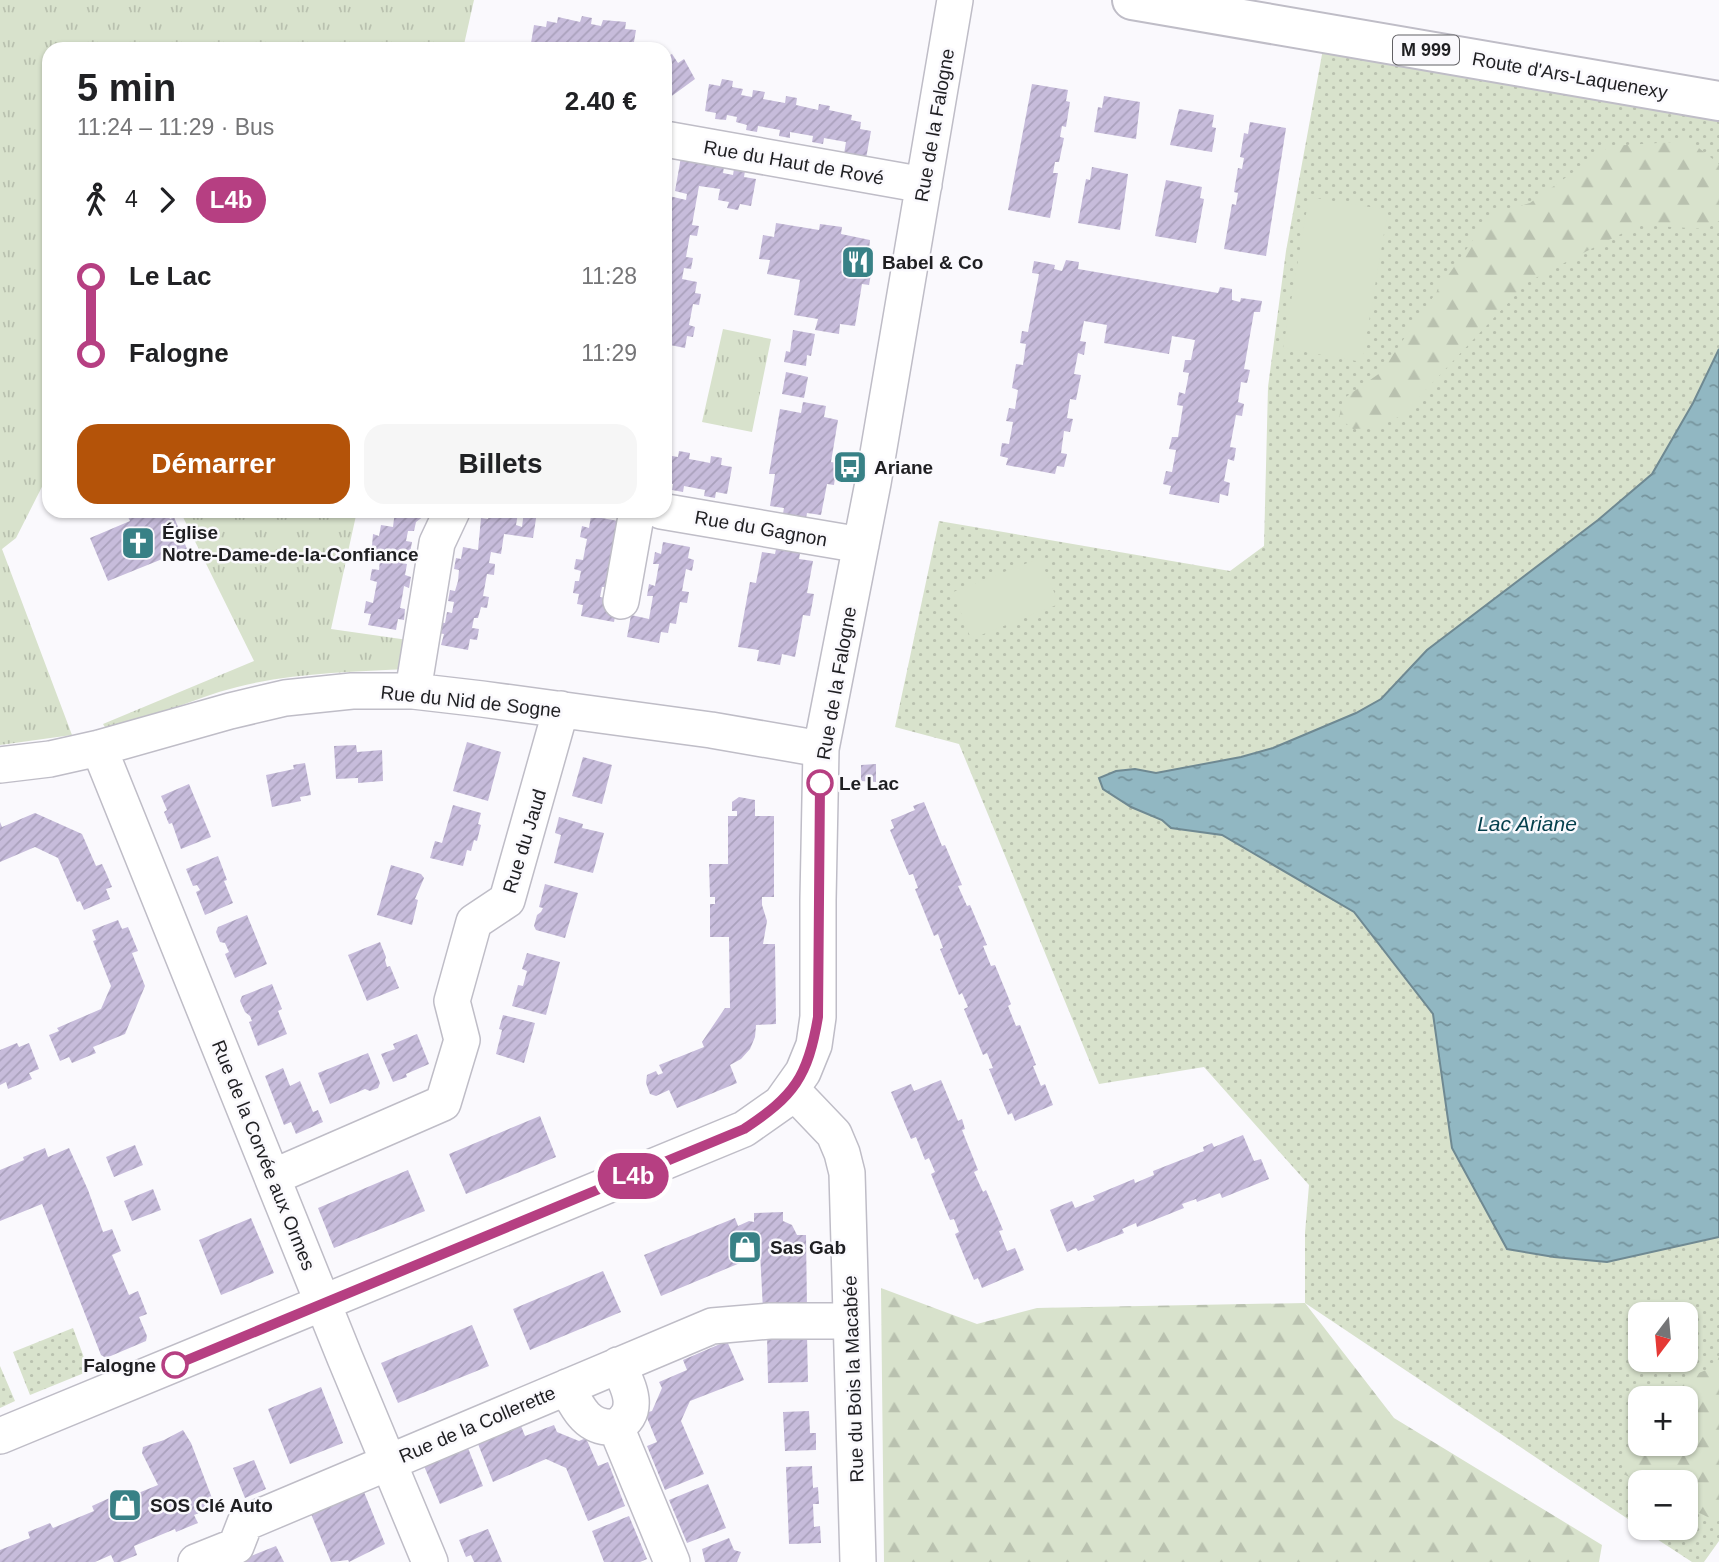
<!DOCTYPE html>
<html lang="fr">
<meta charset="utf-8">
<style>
body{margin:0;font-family:Helvetica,sans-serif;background:#f6f6f6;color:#202124;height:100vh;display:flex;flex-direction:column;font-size:26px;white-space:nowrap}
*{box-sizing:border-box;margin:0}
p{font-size:23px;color:#757577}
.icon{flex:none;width:38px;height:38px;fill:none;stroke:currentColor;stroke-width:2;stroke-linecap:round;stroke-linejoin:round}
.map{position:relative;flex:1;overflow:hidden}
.side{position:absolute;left:42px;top:42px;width:630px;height:476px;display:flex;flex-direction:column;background:#fff;border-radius:21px;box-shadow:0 2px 5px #0004}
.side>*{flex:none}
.badge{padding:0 14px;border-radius:23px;font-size:24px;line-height:46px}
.needle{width:46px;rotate:196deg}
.tools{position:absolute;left:1628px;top:1302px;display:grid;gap:14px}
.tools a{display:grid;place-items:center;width:70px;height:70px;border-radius:14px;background:#fff;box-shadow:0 2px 5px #0004;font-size:35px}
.map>.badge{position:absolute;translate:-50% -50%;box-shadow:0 0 0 4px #fff}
.legs{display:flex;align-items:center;gap:10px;height:77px;padding:0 35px;font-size:23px}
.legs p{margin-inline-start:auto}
.headline{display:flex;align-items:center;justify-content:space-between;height:119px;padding:0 35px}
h1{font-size:38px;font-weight:600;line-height:52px}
.primary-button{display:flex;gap:14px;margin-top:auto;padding:14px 35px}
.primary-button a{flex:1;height:80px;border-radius:21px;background:#b45309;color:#fff;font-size:28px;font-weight:600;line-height:80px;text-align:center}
.primary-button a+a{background:#f6f6f6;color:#202124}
ul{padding:0 35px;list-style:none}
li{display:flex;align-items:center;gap:24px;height:77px;font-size:26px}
li i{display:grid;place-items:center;width:10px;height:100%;margin:0 9px;background:currentColor}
li i::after{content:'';width:18px;height:18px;margin:-9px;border:5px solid;border-radius:50%;background:#fff}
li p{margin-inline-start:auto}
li:first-child i{background:linear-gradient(#0000 50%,currentColor 0)}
li:last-child i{background:linear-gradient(currentColor 50%,#0000 0)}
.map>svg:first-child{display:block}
.grass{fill:url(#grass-dots);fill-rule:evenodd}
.forest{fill:url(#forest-firs)}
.park{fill:url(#park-tufts)}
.garden{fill:#d8e2cc}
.water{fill:url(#water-ripples);stroke:#6f8992;stroke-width:2}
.building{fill:url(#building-hatch)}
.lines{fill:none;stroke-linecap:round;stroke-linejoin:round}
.minor-casing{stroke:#bfbdc7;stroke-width:38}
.major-casing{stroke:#bfbdc7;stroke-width:42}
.minor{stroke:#fff;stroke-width:35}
.major{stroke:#fff;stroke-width:38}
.line-1-casing{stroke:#fff;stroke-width:16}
.line-1{stroke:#b63f82;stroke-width:10}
.stop-1-dot{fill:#fff;stroke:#b63f82;stroke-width:3.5}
.labels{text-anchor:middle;stroke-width:5;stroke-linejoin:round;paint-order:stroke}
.shield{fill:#faf9fd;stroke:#616064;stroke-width:2}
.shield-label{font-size:18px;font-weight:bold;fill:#1f1f22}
.street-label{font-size:19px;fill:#1f1f22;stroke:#faf9fd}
.poi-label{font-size:19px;font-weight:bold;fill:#1f1f22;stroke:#faf9fd;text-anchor:start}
.stop-label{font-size:19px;font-weight:bold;fill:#1f1f22;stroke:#faf9fd;text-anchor:start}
.water-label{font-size:21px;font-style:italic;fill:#043f4c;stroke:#faf9fd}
</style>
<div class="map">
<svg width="1719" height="1562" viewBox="0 0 1719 1562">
<defs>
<pattern id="grass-dots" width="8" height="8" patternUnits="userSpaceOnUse" patternTransform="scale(1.75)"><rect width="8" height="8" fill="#d8e2cc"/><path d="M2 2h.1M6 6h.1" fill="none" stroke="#b9c1af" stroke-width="1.8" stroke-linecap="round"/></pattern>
<pattern id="forest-firs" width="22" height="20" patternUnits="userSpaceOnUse" patternTransform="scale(1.75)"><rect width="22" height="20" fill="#d8e2cc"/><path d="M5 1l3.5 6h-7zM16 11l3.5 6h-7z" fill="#b9c1af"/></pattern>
<pattern id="park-tufts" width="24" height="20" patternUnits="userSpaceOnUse" patternTransform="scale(1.75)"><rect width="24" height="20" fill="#d8e2cc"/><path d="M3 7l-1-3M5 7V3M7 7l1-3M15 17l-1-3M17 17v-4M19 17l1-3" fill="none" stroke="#b9c1af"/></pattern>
<pattern id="water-ripples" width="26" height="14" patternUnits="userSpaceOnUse" patternTransform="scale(1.75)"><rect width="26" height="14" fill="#91b7c2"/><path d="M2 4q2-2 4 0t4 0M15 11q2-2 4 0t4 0" fill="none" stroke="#76949d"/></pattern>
<pattern id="building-hatch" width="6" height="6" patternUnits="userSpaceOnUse" patternTransform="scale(1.75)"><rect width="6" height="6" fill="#c7bcdb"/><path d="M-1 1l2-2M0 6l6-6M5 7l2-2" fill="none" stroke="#aaa1bc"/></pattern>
</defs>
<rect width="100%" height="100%" fill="#faf9fd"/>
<path class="grass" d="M1323 49 1719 101V1541L1704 1562H1692L1640 1528H1685V1482H1640V1527L1305 1303V1233L1309 1185 1204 1067 1099 1084 959 744 895 727 939 521 1230 571 1264 546 1268 387 1286 251ZM1640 1314H1685V1360H1640ZM1640 1398H1685V1444H1640Z
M73 1328 89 1371 30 1395 13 1352Z
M0 1366 15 1401 0 1408Z"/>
<path class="forest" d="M1690 141 1719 164V221L1706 229 1639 225 1587 251 1528 282 1401 416 1372 428 1353 429 1339 418 1343 399 1380 373 1491 214 1530 203 1610 146Z
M881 1288 977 1324 1037 1308 1305 1303 1394 1418 1602 1545 1599 1562H884Z
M1719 1357V1517L1716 1521 1685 1506V1482H1640L1621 1473 1640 1402V1444H1685V1398H1641L1642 1395 1714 1367Z"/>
<path class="park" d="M0 0H474L463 49H49V473L16 538 2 549 72 735 0 745Z
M723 329 771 339 752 432 702 422Z
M180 511H357L331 629 415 641 410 669C346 672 280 673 219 692 181 704 146 720 108 732L103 724 254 661Z"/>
<path class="garden" d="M1309 197 1388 210 1362 362 1283 348Z
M1040 558 1059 604 971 639 953 592Z"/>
<path class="water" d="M1719 349V1237L1607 1262 1554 1257 1507 1249 1452 1148 1433 1014 1354 912 1222 835 1171 828 1162 820 1131 807 1103 789 1099 778 1116 771 1135 769 1156 773 1241 757 1273 748 1356 713 1381 699 1427 650 1598 520 1652 474 1693 403Z"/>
<path class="building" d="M582 16 592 18 591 24 601 26 603 20 626 22 625 29 636 30 634 42 652 45 655 49H570L554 44 553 49H530L534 25 546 27 547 21 557 23 558 17 580 22Z
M672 54 678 63 684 59 695 79 669 98 665 93V58Z
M722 79 733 81 732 87 743 89 741 95 752 97 753 90 765 92 763 99 785 103 786 96 797 98 796 105 818 110 819 104 830 106 829 110 852 115 851 120 861 122 860 129 871 131 865 164 843 160 846 142 824 138 823 144 812 142 813 136 790 132V138L779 136 780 130 758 126 757 132 746 130 747 125 736 122 737 117 727 115 726 120 715 119 716 113 705 111 709 84 720 86Z
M1032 84 1068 90 1066 101 1070 102 1066 127 1062 126 1060 137 1064 138 1059 162H1055L1053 173H1058L1050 218 1008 210Z
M1104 96 1140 102 1136 139 1094 132 1098 107 1102 108Z
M1179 109 1214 115 1212 127 1216 128 1212 152 1170 145Z
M1250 122 1286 128 1266 256 1224 249 1232 204 1236 205 1238 193 1234 192 1238 168 1242 169 1244 158 1240 157 1244 133 1248 134Z
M681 157 724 167 723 173 733 175 734 169 745 171 744 177 756 179 751 206 740 204 738 210 727 208 729 202 718 200 720 189 699 186 692 225 699 226 697 236 690 235 686 257 693 258 691 269 684 268 682 279 697 282 695 293 701 294 699 305 693 304 689 325 695 327 693 337 687 336 685 348 665 344V288H668L669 278 665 277V218L669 196 686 200 687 194 675 191Z
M1092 167 1128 174 1120 230 1078 223 1086 179 1090 180Z
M1166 180 1202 187 1200 198 1204 199 1196 243 1155 236Z
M776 223 819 230 820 224 842 227 841 234 870 240 868 262 873 263 869 285 862 284 855 326 840 324 839 334 815 330 818 319 794 315 800 280 767 274 770 260 759 259 763 235 774 237Z
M1066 260 1079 262 1078 269 1218 293 1220 287 1232 289V300L1240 302 1241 298 1262 301 1260 312H1254L1244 369 1250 370 1247 383 1241 382 1238 402 1244 404 1242 416 1236 415 1230 447 1236 448 1234 461 1228 459 1224 481 1230 483 1228 496 1220 494 1219 503 1169 494 1171 486 1163 484 1166 471 1172 472 1176 450 1169 449 1172 437H1178L1183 406 1177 405 1179 392 1185 394 1189 373 1183 372 1185 360H1191L1195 340 1172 336 1169 354 1104 343 1107 325 1084 321 1080 341 1086 342 1084 355 1078 353 1074 374 1081 375 1076 400 1070 399 1067 418 1073 419 1070 432 1064 431 1061 453 1067 454 1064 467 1057 466 1055 474 1006 465 1008 458 1000 456 1002 443 1009 444 1013 422 1006 421 1009 408 1015 409 1018 390 1012 388 1016 364 1023 365 1026 344 1020 343 1022 331 1028 332 1039 274 1032 273 1034 261 1055 265 1054 269 1062 271Z
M793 330 815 334 811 356 807 355 806 366 784 362 786 351 790 352Z
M786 372 808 377 804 398 782 394Z
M803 402 826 406 824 417 838 420 831 462 837 463 834 485 827 484 821 515 807 513 805 523 782 519 784 508 770 506 775 474H769L780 409 801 413Z
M679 451 690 453 689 459 700 461 710 463 711 456 722 458 721 465 732 467 727 494 716 492 715 498 704 496 705 490 684 486 683 492 672 490 673 484 665 483V462L666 455 678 457Z
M125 511H166L170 519 174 517 187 549 108 581 90 538 130 521Z
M395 511H420L424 516 416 522 414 531H408L406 541 412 542 410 553 404 552 402 563 407 564 405 575 411 577 409 588 404 586 402 598 400 608 405 609 404 620 398 619 396 630 368 625 371 614 364 613 366 601 373 603 377 582 370 580 372 569 379 570 380 559 371 558 373 534 379 536 381 525 393 527Z
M489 511 518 513 516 525 522 527 524 511 537 512 533 538 504 534 501 554 491 552 489 563 495 564 494 575 487 574 483 596 489 597 487 608 481 607 478 618H474L472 628 479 629 477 640 470 639 468 650 441 645 444 634 437 633 439 622 445 623 447 612 452 613 454 602 448 601 450 590 455 591 458 581 459 570 454 569 456 558 461 559 463 547 478 550 481 518 488 519Z
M591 516 618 521 606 587H602L600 597 618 600 614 622 581 616 583 605 577 604 579 594 573 593 575 581H579L581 571 574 569 576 559 583 560 587 539 580 537 582 526 589 528Z
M663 542 690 547 688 558 694 560 692 571 686 569 682 591 689 592 687 603 680 602 676 624 670 623 668 633 661 632 659 643 627 637 631 615 649 619 653 596H647L649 584 655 586 659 564H653L655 552 661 554Z
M777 544 801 548 799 559 813 561 807 593 814 594 810 616 803 615 795 657 782 654 780 665 757 661 759 650 738 647 750 582 756 583 762 552 775 554Z
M467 742 501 752 488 801 453 791Z
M356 745 357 752 382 750 383 781 358 783V778L336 779 334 746Z
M583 757 612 765 602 804 572 796Z
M305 763 311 795 300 797 301 801 272 807 266 775 294 769 293 765Z
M876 764V782L861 781V765Z
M189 784 211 837 181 849 172 823 169 824 164 812 167 810 161 796Z
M739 797 755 800V816H774V897H762V905L767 921 763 944H775L776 1024 756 1025 755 1037 750 1049 741 1059 730 1065 737 1083 677 1108 669 1090 656 1096 650 1094 646 1083 647 1075 656 1071 658 1075 663 1073 659 1065 704 1047 702 1042 725 1008H730L729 937H710V904H715V897H710L709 864H728V816H737V811H732V802Z
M924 802 942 846 945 845 962 885 958 886 967 906 970 905 987 945 983 946 991 966 995 965 1011 1004 1008 1006 1016 1026 1020 1025 1036 1065 1033 1066 1041 1086 1045 1084 1053 1105 1015 1121 1012 1113 1008 1115 989 1069 993 1068 987 1053 983 1055 964 1009 968 1007 962 993 959 995 940 949 943 948 938 934 934 936 915 889 918 888 913 874 909 875 890 830 894 828 891 820 915 810 913 806Z
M453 805 481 813 478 824 481 825 477 841 474 840 471 851 467 850 463 866 430 858 435 841 442 843Z
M35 813 82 834 96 866 102 864 107 875 112 887 106 889 110 899 84 910 80 901 77 902 58 858 35 847 0 862V822L2 827Z
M559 817 583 824 582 828 604 833 593 873 554 863 561 835 555 833Z
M218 856 227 880 224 881 233 903 205 915 196 892 200 890 197 885 193 886 186 869Z
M391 865 421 874 424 878 415 899 418 900 412 925 377 915Z
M545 884 578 893 565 938 536 930 534 926 537 915 541 912 543 908 539 907Z
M247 915 267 964 235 978 225 954 229 952 225 943 220 942 216 932 218 927Z
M118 920 122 929 128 927 138 951 132 953 145 986 125 1034 93 1047 96 1053 72 1063 69 1057 60 1061 49 1035 59 1031 57 1028 101 1009 111 986 93 941 96 940 92 930Z
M380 942 386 957 385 960 387 967 390 966 399 988 367 1001 348 955Z
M527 953 560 962 546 1015 512 1006 518 985 523 986 527 971 522 969Z
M272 984 282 1009 278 1011 287 1034 258 1046 249 1022 252 1021 250 1016 245 1012 240 1001 242 996Z
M503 1015 535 1023 524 1063 496 1054 502 1030 499 1029Z
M417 1034 429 1064 406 1074 407 1077 393 1082 381 1054 395 1049 393 1044Z
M17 1043 19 1047 29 1043 39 1069 29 1073 32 1079 8 1089 6 1082 0 1085V1050Z
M368 1053 380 1083 378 1088 370 1091 365 1089 330 1104 318 1073Z
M283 1068 290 1086 300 1081 313 1112 318 1110 323 1122 296 1134 291 1122 284 1125 265 1076Z
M941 1080 958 1121 962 1119 965 1129 962 1130 978 1170 974 1172 983 1192 986 1190 1003 1230 999 1231 1007 1251 1015 1248 1024 1270 982 1288 978 1278 974 1280 955 1234 959 1232 954 1219 950 1220 931 1174 935 1172 929 1158 925 1160 916 1137 911 1139 891 1092 911 1084 914 1091Z
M540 1116 556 1157 466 1194 449 1154Z
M1243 1135 1254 1161 1261 1159 1269 1179 1222 1198 1220 1193 1197 1202 1196 1199 1182 1204 1184 1208 1137 1227 1136 1223 1122 1229 1124 1233 1078 1251 1076 1248 1067 1252 1050 1210 1072 1201 1075 1208 1095 1200 1093 1196 1134 1179 1135 1183 1154 1175 1153 1171 1204 1151 1203 1147 1212 1143 1214 1147Z
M135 1145 143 1165 114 1177 106 1157Z
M45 1148 48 1157 69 1148 88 1190 103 1232 112 1229 121 1251 112 1255 129 1295 138 1291 147 1314 139 1317 147 1336 146 1341 106 1358 101 1355 42 1204 0 1221V1170L24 1160 23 1157Z
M408 1170 425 1211 334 1248 318 1208Z
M153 1189 161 1210 132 1221 124 1201Z
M783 1212V1221L792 1225 797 1235H806L807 1309 763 1310 760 1252 751 1255 752 1258 661 1296 644 1255 735 1218 738 1226 749 1221 754 1222V1213Z
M251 1218 274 1273 221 1295 199 1240Z
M603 1271 621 1312 530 1350 513 1309Z
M472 1325 489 1366 398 1403 381 1363Z
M767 1335H807L808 1382 768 1383Z
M727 1341 744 1380 690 1401 681 1421 704 1474 665 1490 647 1446 657 1442 645 1413 652 1411 662 1388 659 1382 687 1370 683 1360Z
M321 1387 343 1443 290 1464 268 1409Z
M809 1411 810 1433H816V1450L785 1451 783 1412Z
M554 1425 557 1432 579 1441 586 1438 598 1466 608 1462 625 1506 588 1521 566 1468 546 1459 493 1482 478 1444 521 1426 525 1436Z
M183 1430 191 1443 215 1506 194 1515 198 1523 176 1532 175 1529 134 1546 137 1555 120 1562H114L111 1555 95 1562H0V1550L30 1538 28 1532 50 1523 53 1528 94 1511 92 1506 114 1496 116 1502 158 1485 142 1453 143 1447 164 1440Z
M468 1448 483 1486 440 1504 424 1466Z
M254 1460 266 1489 245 1498 233 1468Z
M812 1466 813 1488 818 1487 819 1504H813L814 1527 820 1526 821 1543 789 1544 786 1467Z
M708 1484 726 1528 687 1543 669 1500Z
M364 1492 385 1544 349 1562 348 1560 331 1562 311 1514Z
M629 1516 647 1559 640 1562H604L592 1531Z
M488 1529 502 1562H474L471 1555 466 1557 459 1540Z
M729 1538 734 1550 741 1552 737 1562H705L702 1549Z
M276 1546 284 1562H236Z"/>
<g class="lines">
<g class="minor-casing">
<path id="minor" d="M665 139 924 185
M661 511 861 545
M621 601 637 511
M413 691 437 543 452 511
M99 748 345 1358 430 1562
M0 765 50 759 99 748 230 711 285 698 352 691H413L482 699 711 730 821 749
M792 1090 834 1134 842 1153 847 1173 858 1562
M273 1177 443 1103 462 1040 452 1001 474 922 507 900 561 709
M567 1387C578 1409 588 1430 616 1427 642 1411 629 1387 618 1365
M616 1427 672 1562
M0 1436 744 1129 781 1103 803 1072 814 1045 818 1017V900L821 749 873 483 955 0
M196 1562 236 1546 245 1523 712 1326 770 1321H850"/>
</g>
<g class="major-casing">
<path id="major" d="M1132 0 1719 101"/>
</g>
<use href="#minor" class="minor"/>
<use href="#major" class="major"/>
</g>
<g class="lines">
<g class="line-1-casing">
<path id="line-1" d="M175 1365 744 1129C794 1096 808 1077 818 1017L820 783"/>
</g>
<use href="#line-1" class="line-1"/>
</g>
<defs>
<g id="restaurant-square" transform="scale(1.75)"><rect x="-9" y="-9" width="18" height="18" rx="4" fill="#388186" stroke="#faf9fd"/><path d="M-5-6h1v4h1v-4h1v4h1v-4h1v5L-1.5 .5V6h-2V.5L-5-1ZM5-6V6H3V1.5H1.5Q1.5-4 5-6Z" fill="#fff"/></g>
<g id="bus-square" transform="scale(1.75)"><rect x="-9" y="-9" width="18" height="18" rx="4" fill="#388186" stroke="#faf9fd"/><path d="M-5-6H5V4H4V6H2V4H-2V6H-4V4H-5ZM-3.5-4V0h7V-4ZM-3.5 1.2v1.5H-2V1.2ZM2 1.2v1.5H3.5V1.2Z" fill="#fff"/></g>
<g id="church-square" transform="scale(1.75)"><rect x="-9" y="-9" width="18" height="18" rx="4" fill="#388186" stroke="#faf9fd"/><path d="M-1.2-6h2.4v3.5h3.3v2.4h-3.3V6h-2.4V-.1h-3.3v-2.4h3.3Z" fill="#fff"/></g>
<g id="shop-square" transform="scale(1.75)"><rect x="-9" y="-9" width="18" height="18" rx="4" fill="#388186" stroke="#faf9fd"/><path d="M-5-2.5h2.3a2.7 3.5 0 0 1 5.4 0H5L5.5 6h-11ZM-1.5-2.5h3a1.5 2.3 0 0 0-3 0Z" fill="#fff"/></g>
</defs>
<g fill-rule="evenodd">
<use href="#restaurant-square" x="858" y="262"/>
<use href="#bus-square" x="850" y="467"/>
<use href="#church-square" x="138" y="543"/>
<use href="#shop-square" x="745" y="1247"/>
<use href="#shop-square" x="125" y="1505"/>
</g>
<g class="stop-1-dot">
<circle cx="820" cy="783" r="12"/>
<circle cx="175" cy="1365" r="12"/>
</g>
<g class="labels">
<rect class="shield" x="1393" y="35.5" width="66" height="29" rx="5"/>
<g class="shield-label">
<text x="1426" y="56">M 999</text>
</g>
<g class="street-label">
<text transform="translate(1570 75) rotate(10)" y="7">Route d'Ars-Laquenexy</text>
<text transform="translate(934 125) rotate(-80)" y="7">Rue de la Falogne</text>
<text transform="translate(794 162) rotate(10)" y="7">Rue du Haut de Rové</text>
<text transform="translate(761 528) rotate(10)" y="7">Rue du Gagnon</text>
<text transform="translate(836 683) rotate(-80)" y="7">Rue de la Falogne</text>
<text transform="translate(471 701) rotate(6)" y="7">Rue du Nid de Sogne</text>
<text transform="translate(524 841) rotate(-73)" y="7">Rue du Jaud</text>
<text transform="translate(264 1155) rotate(68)" y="7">Rue de la Corvée aux Ormes</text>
<text transform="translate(853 1379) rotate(-92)" y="7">Rue du Bois la Macabée</text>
<text transform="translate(477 1424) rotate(-23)" y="7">Rue de la Collerette</text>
</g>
<g class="poi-label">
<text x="882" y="269">Babel &amp; Co</text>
<text x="874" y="474">Ariane</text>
<text x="162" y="539">Église<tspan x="162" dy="22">Notre-Dame-de-la-Confiance</tspan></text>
<text x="770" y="1254">Sas Gab</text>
<text x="150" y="1512">SOS Clé Auto</text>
</g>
<g class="stop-label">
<text x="839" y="790">Le Lac</text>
<text x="156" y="1372" text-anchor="end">Falogne</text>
</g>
<g class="water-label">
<text x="1527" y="831">Lac Ariane</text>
</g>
</g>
</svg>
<div class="tools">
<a><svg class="needle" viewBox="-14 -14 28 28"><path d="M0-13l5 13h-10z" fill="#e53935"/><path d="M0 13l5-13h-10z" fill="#757577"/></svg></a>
<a>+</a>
<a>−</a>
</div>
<b class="badge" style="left:633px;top:1176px;background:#b63f82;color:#fff">L4b</b>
<section class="side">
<div class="headline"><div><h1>5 min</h1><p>11:24 – 11:29 · Bus</p></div><b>2.40 €</b></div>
<div class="legs"><svg class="icon" aria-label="walk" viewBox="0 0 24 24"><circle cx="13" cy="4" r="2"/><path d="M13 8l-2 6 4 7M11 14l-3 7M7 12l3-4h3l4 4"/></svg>4<svg class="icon" aria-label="forward" viewBox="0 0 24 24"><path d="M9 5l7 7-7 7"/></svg><b class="badge" style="background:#b63f82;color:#fff">L4b</b></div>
<ul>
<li><i style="color:#b63f82"></i><b>Le Lac</b><p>11:28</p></li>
<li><i style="color:#b63f82"></i><b>Falogne</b><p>11:29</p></li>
</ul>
<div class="primary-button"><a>Démarrer</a><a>Billets</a></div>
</section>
</div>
